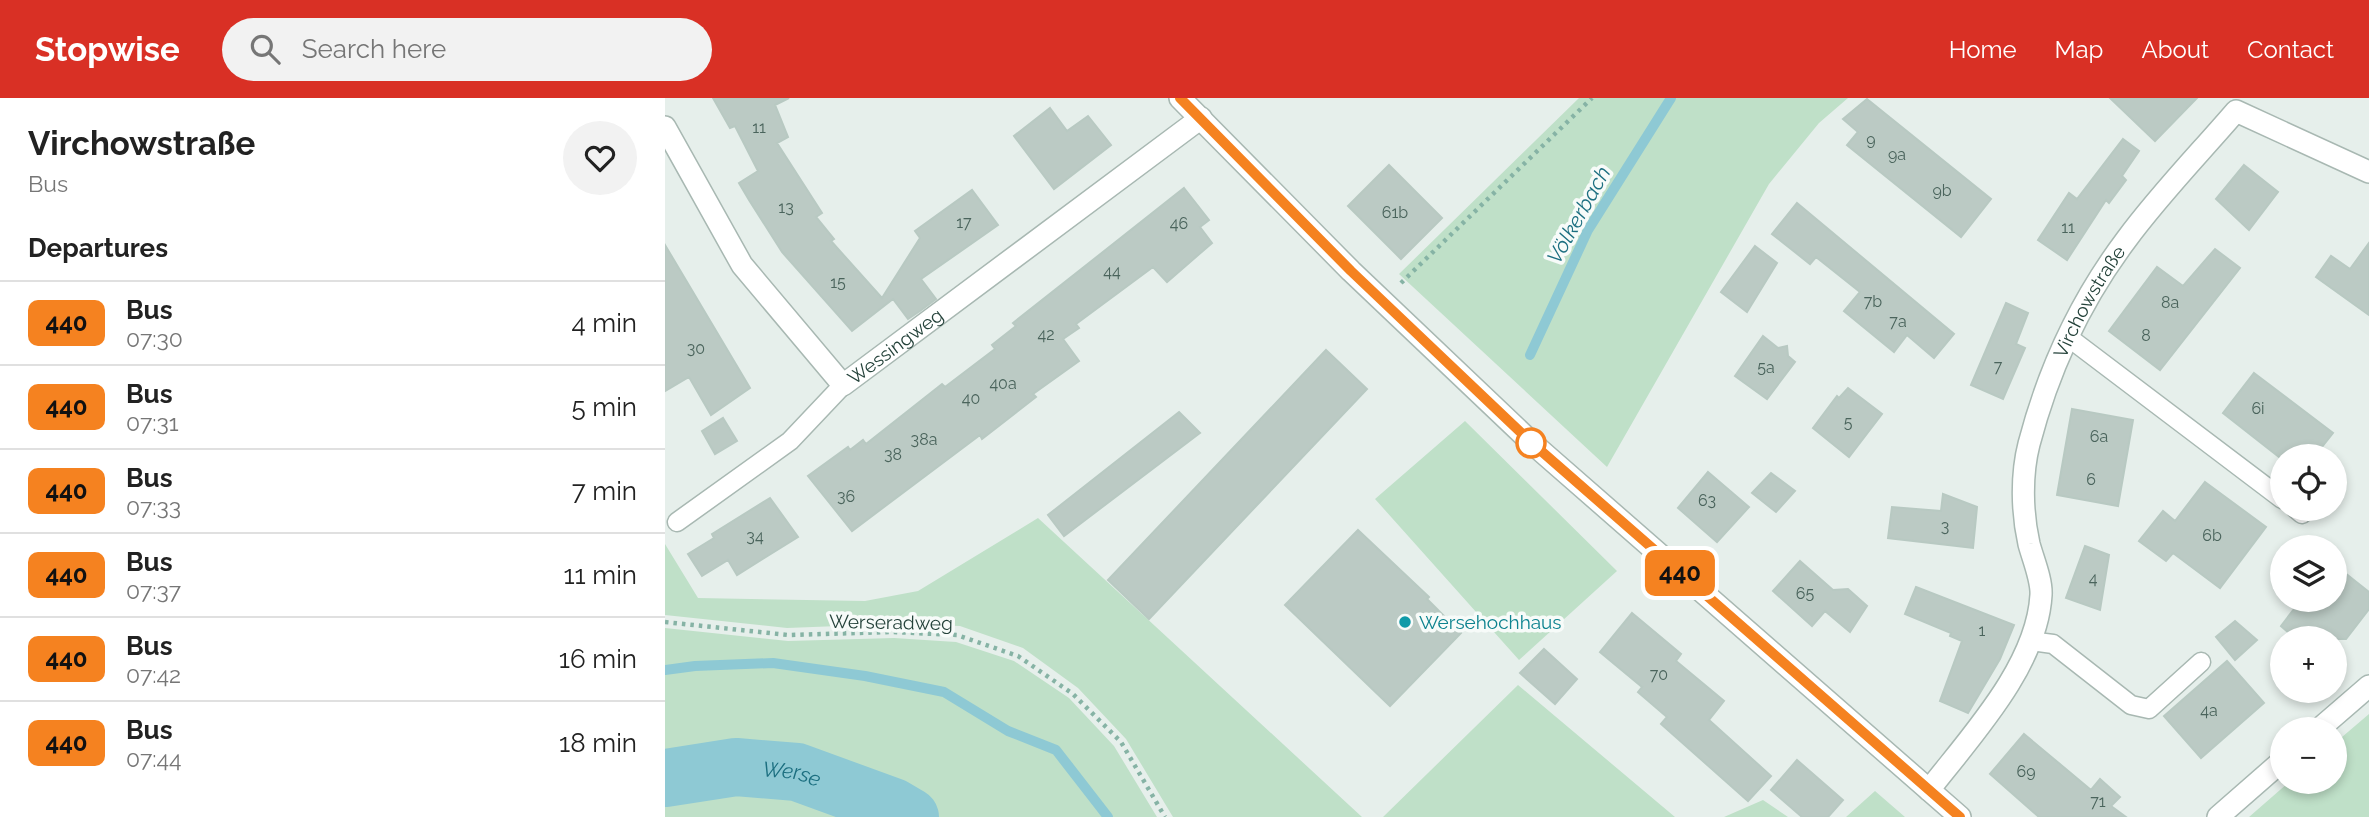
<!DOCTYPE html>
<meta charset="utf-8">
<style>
body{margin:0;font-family:Raleway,sans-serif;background:#f2f2f2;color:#222;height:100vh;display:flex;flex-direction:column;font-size:26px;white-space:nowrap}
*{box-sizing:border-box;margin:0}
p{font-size:23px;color:#767676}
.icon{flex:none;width:38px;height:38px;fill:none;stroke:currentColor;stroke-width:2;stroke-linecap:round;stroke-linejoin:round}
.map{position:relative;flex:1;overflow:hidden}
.details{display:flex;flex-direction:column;background:#fff;width:665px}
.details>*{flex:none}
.badge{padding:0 14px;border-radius:10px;font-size:24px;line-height:46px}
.buttons{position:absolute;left:1605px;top:346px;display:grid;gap:14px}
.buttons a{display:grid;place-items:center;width:77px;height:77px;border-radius:50%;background:#fff;box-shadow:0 4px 10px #0003;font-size:35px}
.map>.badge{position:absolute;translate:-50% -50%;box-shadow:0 0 0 4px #fff}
h2{padding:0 28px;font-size:26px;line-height:63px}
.round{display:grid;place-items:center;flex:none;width:74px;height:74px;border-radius:37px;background:#f2f2f2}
.summary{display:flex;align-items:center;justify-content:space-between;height:119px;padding:0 28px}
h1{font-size:33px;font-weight:700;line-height:52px}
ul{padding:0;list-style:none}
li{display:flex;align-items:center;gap:21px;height:84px;padding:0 28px;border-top:2px solid #e0e0e0}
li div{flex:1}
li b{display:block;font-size:26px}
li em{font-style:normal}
li .badge{min-width:77px;font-weight:700;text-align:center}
header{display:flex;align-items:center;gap:42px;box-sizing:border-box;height:98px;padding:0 35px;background:#d93025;color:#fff}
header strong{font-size:33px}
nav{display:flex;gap:38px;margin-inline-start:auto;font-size:24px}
.search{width:490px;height:63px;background:#f2f2f2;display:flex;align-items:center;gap:18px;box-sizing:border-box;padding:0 24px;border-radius:38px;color:#767676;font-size:26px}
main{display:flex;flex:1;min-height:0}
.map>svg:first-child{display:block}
.green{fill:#bfe0c8}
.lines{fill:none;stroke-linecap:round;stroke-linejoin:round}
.stream{stroke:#8ec9d4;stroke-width:10}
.river{stroke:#8ec9d4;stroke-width:58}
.building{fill:#bbcac4;stroke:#b8c9c2;stroke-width:2}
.service-casing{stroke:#a8b8b2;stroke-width:21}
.minor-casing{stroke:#a8b8b2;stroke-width:24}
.path{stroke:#86b3a5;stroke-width:4.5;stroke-dasharray:3.5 5;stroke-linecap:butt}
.service{stroke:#fff;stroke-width:18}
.minor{stroke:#fff;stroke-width:21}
.line-casing{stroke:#fff;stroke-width:16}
.line{stroke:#f58220;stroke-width:10}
.stop-dot{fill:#fff;stroke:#f58220;stroke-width:3.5}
.culture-dot{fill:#0f9aa8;stroke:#f7fbf9;stroke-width:2.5}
.labels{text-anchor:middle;stroke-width:7;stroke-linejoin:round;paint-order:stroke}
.number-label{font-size:16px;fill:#4a645c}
.street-label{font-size:19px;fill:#24423a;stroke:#f7fbf9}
.culture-label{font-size:19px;fill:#0d838f;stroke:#f7fbf9;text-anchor:start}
.water-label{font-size:21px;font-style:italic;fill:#1c6f80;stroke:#f7fbf9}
</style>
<header>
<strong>Stopwise</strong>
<div class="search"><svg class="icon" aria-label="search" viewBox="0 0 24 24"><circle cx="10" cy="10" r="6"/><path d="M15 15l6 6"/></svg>Search here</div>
<nav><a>Home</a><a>Map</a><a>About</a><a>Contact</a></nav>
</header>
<main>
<section class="details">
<div class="summary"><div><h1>Virchowstraße</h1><p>Bus</p></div><a class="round"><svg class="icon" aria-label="heart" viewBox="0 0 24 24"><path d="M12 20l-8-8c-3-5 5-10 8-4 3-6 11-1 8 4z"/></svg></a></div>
<h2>Departures</h2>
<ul>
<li><span class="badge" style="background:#f58220;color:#111">440</span><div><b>Bus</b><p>07:30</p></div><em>4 min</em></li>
<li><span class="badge" style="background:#f58220;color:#111">440</span><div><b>Bus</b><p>07:31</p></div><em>5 min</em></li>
<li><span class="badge" style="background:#f58220;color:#111">440</span><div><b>Bus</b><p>07:33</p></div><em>7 min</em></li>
<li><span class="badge" style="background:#f58220;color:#111">440</span><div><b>Bus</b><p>07:37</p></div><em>11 min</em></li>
<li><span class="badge" style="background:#f58220;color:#111">440</span><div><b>Bus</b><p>07:42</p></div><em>16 min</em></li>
<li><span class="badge" style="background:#f58220;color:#111">440</span><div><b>Bus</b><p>07:44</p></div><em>18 min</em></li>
</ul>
</section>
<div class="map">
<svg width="1704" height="719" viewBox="0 0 1704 719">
<rect width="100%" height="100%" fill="#e6efeb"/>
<path class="green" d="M914 0H1183L1154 25 1104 86 942 369 734 176Z
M800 323 952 473 854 562 710 401Z
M373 420 697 719H508L461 641 413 590 358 550 295 528 226 526 122 530 0 517V446L33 500 200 503 253 493Z
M0 530 123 543 229 540 291 544 349 563 404 600 449 648 492 719H0Z
M853 587 1010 719H718Z
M1704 616V719H1584L1624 684H1670V645Z
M1210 693 1240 719H1181Z
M1098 702 1123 719H1059Z"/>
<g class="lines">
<path class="stream" d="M865 257 923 132 1006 0
M0 572 30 568 108 565 200 578 279 594 343 633 391 652 443 719
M180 719 191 696"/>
<path class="river" id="s1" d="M0 680 71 669 132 674 228 709 245 719"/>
</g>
<path class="building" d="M48 0H124L110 7 123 39 112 45 157 115 151 119 169 141 166 143 217 200 255 140 250 133 307 92 333 127 256 181 271 201 255 213 243 221 228 201 187 233 117 154 84 102 74 85 93 73 70 28 65 30Z
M1445 0H1532L1490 43Z
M1202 1 1326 101 1296 139 1182 47 1193 34 1178 21Z
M385 10 402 33 423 18 446 47 389 91 349 38Z
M1458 41 1474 53 1457 78 1461 82 1444 105 1441 102 1402 162 1373 142 1404 95 1412 101Z
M724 67 777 120 736 161 683 108Z
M1579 67 1613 94 1584 132 1551 101Z
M519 90 544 122 535 129 547 145 502 184 488 169 411 226 414 230 398 241 414 263 368 296 371 299 317 341 315 337 187 433 143 378 183 349 185 352 198 342 201 346 277 286 280 289 330 251 327 247 351 228 348 225Z
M1132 105 1289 236 1269 260 1242 237 1229 254 1179 213 1195 194 1151 159 1145 166 1107 136Z
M1704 145V217L1651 179 1666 158 1685 171Z
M0 147 85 290 46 317 24 279 0 293Z
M1090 148 1112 165 1082 214 1056 194Z
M1550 151 1575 170 1495 272 1444 233 1492 169 1518 188Z
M1341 205 1363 215 1351 246 1360 250 1338 301 1306 287Z
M1098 238 1113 250 1122 248 1123 258 1130 264 1102 301 1070 278Z
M661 252 702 291 484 521 443 482Z
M1589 275 1668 335 1649 359H1614L1558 315Z
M1183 290 1217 316 1184 359 1148 330 1172 298 1174 300Z
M1407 311 1468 322 1453 408 1392 397Z
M514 314 535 335 399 438 383 417Z
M58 320 72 343 50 356 37 333Z
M1043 374 1084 409 1052 444 1013 410Z
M1106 375 1130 393 1111 414 1087 395Z
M1540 384 1601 429 1555 490 1508 455 1501 463 1474 443 1498 413 1510 423Z
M1278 396 1312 409 1308 450 1223 440 1227 409 1276 413Z
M105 400 133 439 72 477 63 462 37 478 23 456 49 440 47 436Z
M693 432 764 499 762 501 796 535 725 608 620 507Z
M1420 448 1444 457 1435 512 1401 500Z
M1135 463 1168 492 1183 491 1202 508 1185 534 1160 513 1147 528 1108 493Z
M1670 467 1704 494V511L1681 541H1631L1616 528 1636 502H1670Z
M1251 489 1349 527 1335 561 1303 615 1275 603 1297 543 1285 538 1286 535 1240 516Z
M967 515 1016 556 1011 563 1059 603 1044 622 1106 678 1083 703 996 626 1002 619 973 594 977 589 935 554Z
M1570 523 1592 542 1570 562 1551 539Z
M879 551 912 581 890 606 855 575Z
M1562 563 1599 605 1536 660 1499 618Z
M1359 636 1426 692 1435 681 1455 699 1446 708 1461 719H1374L1325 676Z
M1132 662 1178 702 1163 719H1137L1106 692Z"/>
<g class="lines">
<g class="service-casing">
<path id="service" d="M1403 239 1617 401
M1631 411 1637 416
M12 424 125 343 178 287
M1365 543 1388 546 1466 607 1484 611 1536 564"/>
</g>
<g class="minor-casing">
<g id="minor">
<path d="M515 0 686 173 867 345 1295 719"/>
<path id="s2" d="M0 29 77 167 178 287 536 20"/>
<path d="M1653 632 1704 588"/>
<path id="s3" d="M1264 692C1306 638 1372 568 1376 497 1377 482 1368 461 1364 446 1357 415 1356 377 1364 346 1383 273 1416 202 1461 142 1494 97 1534 56 1571 13L1704 74"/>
<path d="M1553 719 1617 663"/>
</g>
</g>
<path class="path" d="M736 185 927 0
M0 524 123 537 228 534 292 537 353 558 408 596 456 644 500 719"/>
<use href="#service" class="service"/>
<use href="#minor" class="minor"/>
</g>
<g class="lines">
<g class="line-casing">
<path id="line" d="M515 0 686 173 867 345 1295 719"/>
</g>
<use href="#line" class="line"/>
</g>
<circle class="stop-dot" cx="866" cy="345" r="14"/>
<circle class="culture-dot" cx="740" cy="524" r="7"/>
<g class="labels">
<g class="number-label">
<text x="94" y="35">11</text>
<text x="1206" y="47">9</text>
<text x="1232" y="62">9a</text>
<text x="1277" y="98">9b</text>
<text x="121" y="115">13</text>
<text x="730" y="120">61b</text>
<text x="299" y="130">17</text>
<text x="514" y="131">46</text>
<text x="1403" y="135">11</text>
<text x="447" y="179">44</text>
<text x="173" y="190">15</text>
<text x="1208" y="209">7b</text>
<text x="1505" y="210">8a</text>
<text x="1233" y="229">7a</text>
<text x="381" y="242">42</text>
<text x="1481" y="243">8</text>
<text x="31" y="256">30</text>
<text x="1333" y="274">7</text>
<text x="1101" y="275">5a</text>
<text x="338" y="291">40a</text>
<text x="306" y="306">40</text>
<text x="1593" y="316">6i</text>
<text x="1183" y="330">5</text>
<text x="1434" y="344">6a</text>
<text x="259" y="347">38a</text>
<text x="228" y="362">38</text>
<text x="1426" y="387">6</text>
<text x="181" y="404">36</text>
<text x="1042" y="408">63</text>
<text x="1280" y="434">3</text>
<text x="1547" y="443">6b</text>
<text x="90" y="444">34</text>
<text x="1428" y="486">4</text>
<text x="1140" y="501">65</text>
<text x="1317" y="538">1</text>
<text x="994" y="582">70</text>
<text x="1544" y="618">4a</text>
<text x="1361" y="679">69</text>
<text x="1433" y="709">71</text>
</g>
<g class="street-label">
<text dy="7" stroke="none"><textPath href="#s3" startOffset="537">Virchowstraße</textPath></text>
<text dy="7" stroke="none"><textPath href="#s2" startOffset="380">Wessingweg</textPath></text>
<text transform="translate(226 524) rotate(1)" y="7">Werseradweg</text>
</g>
<g class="culture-label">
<text x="754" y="531">Wersehochhaus</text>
</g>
<g class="water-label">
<text transform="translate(914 117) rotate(-61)" y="7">Völkerbach</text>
<text dy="7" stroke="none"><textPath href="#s1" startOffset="128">Werse</textPath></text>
</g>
</g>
</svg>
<div class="buttons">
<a><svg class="icon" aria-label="locate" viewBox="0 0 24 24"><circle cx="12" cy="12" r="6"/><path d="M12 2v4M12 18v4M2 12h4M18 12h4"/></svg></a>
<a><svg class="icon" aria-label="layers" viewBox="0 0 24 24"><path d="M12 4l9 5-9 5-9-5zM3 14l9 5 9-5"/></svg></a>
<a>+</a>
<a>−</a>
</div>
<b class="badge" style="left:1015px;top:475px;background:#f58220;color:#111">440</b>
</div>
</main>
